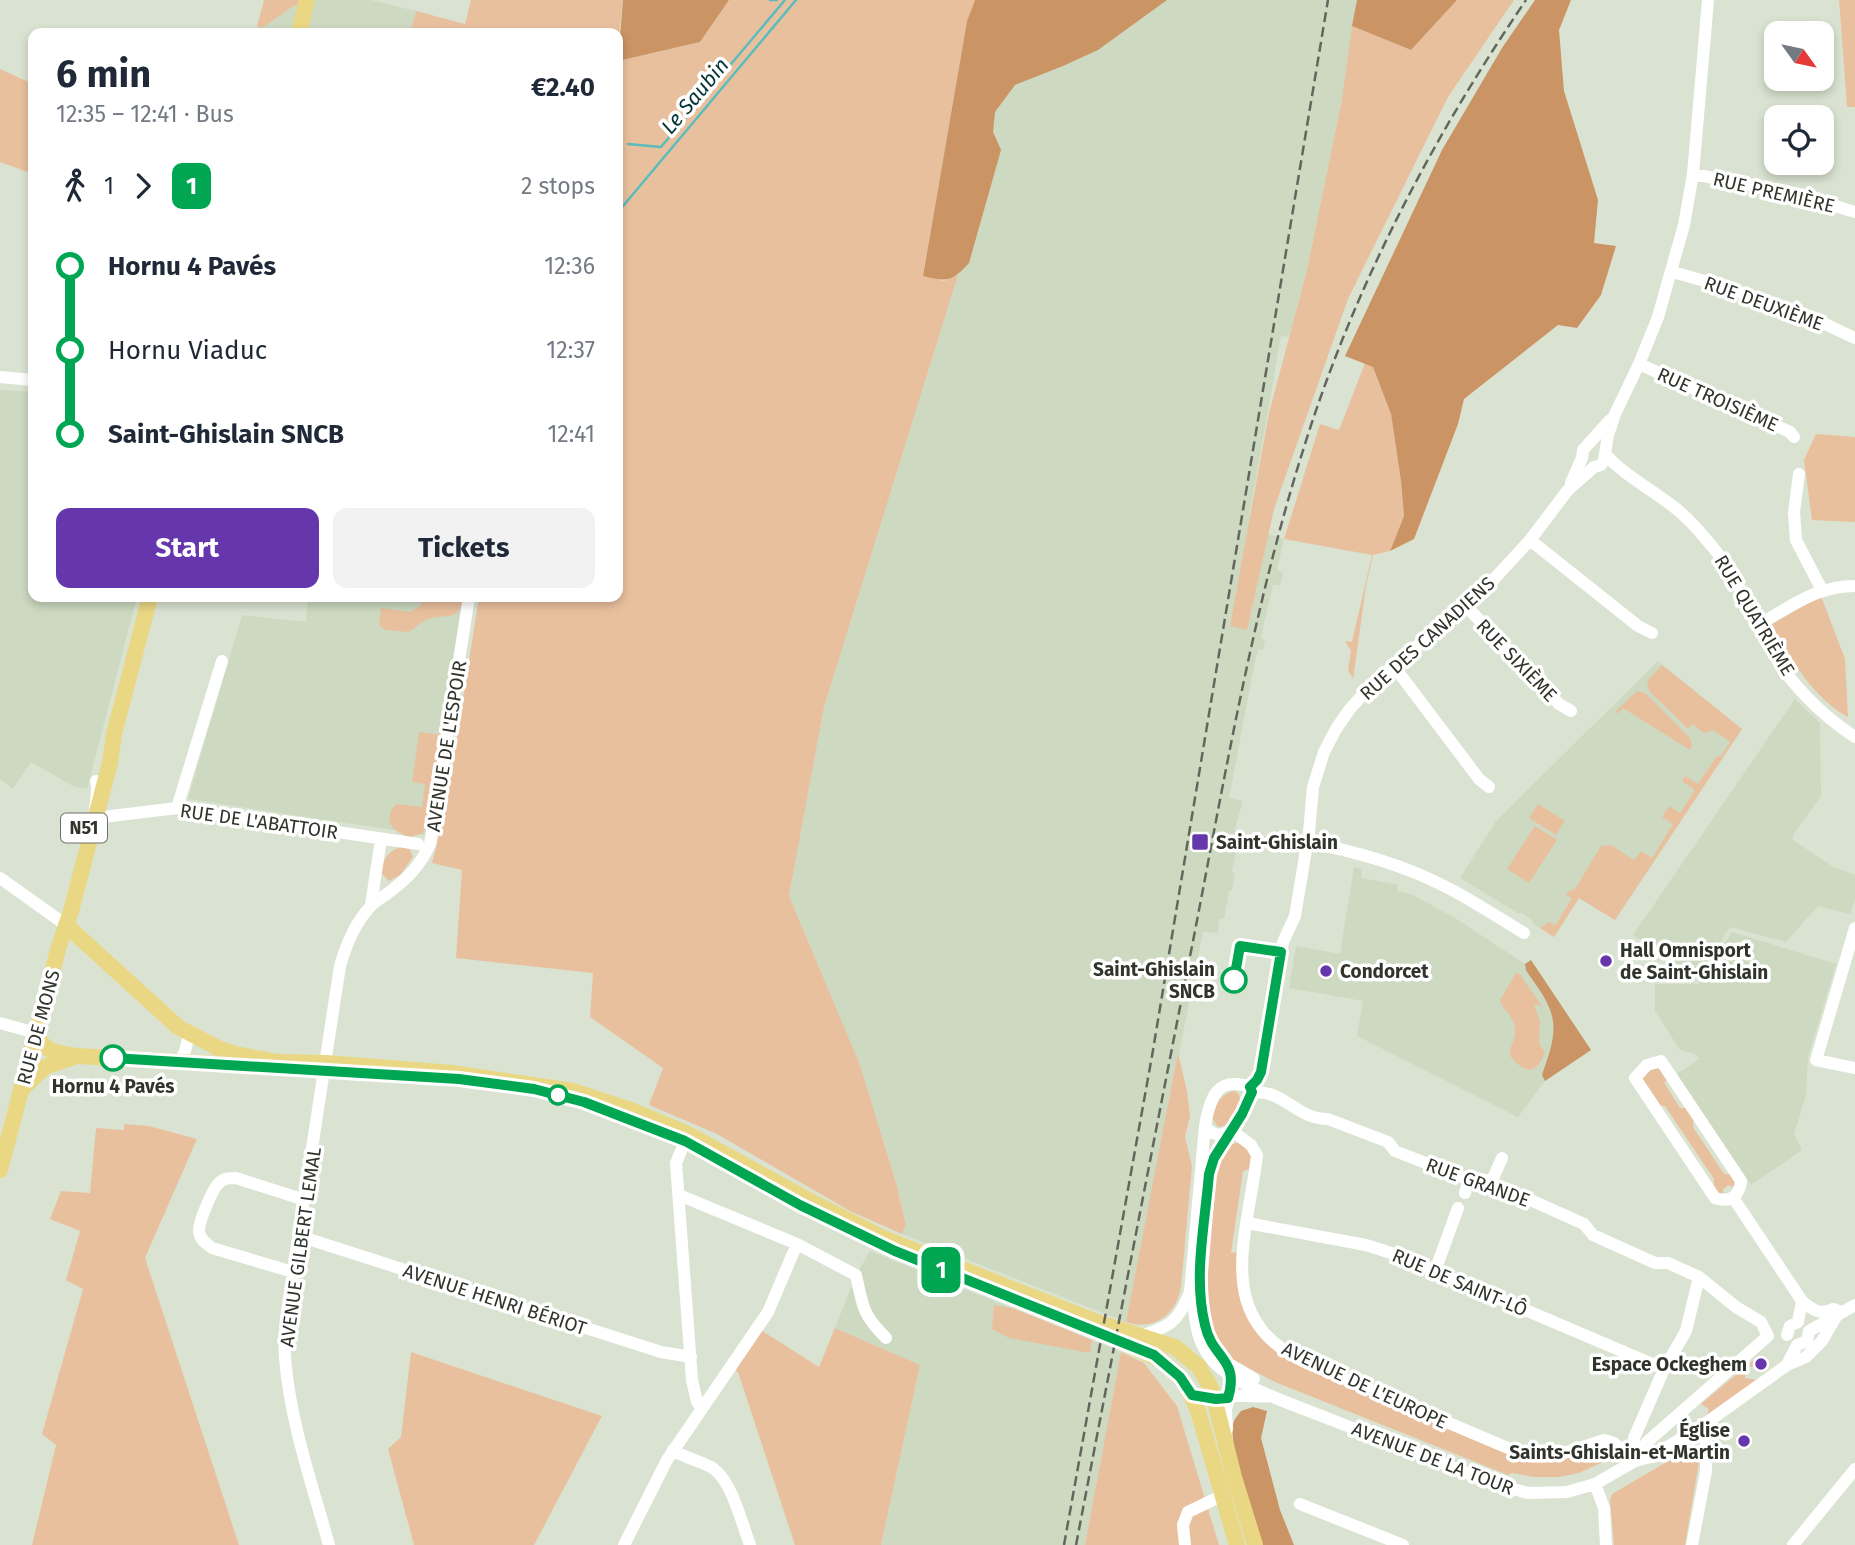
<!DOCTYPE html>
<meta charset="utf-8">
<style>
body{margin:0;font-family:"Fira Sans",sans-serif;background:#f2f2f3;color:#1f2937;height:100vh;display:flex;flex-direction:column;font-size:26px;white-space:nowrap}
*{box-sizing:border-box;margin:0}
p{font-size:23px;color:#747a83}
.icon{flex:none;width:38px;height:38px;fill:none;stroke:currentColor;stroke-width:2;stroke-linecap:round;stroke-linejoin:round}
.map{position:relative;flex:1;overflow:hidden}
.side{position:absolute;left:28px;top:28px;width:595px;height:574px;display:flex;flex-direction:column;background:#fff;border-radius:14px;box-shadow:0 4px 10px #0003}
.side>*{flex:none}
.badge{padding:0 14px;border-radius:10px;font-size:24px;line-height:46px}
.needle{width:46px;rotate:123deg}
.tools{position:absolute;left:1764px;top:21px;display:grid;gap:14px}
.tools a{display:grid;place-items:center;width:70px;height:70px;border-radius:14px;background:#fff;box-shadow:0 4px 10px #0003;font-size:35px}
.map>.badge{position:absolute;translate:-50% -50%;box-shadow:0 0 0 4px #fff}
.legs{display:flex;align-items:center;gap:10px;height:77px;padding:0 28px;font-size:23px}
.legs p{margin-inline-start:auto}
.overview{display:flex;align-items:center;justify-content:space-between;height:119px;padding:0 28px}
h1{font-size:38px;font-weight:700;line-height:52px}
.button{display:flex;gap:14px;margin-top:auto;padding:14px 28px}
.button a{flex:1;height:80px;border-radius:14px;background:#6636ad;color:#fff;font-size:28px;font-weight:700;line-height:80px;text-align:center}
.button a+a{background:#f2f2f3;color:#1f2937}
ul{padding:0 28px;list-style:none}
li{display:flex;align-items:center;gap:24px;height:84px;font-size:26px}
li i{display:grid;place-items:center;width:10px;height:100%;margin:0 9px;background:currentColor}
li i::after{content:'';width:18px;height:18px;margin:-9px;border:5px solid;border-radius:50%;background:#fff}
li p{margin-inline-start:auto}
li:first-child i{background:linear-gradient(#0000 50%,currentColor 0)}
li:last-child i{background:linear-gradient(currentColor 50%,#0000 0)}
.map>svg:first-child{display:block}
.built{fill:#cdd9c1}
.green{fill:#e9c09e}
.forest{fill:#cb9464}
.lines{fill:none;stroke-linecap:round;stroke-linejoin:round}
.stream{stroke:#5abcbd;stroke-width:2.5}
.minor{stroke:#fff;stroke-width:12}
.major{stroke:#ead783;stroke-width:16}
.rail{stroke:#62675d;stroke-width:2.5;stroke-dasharray:10 5;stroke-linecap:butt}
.line-1-casing{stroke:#fff;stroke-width:16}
.line-1{stroke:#00a651;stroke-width:10}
.poi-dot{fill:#6636ad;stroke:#fff;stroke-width:2.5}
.stop-1-dot{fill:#fff;stroke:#00a651;stroke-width:3.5}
.labels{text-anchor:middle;stroke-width:7;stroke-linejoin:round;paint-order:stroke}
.shield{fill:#fff;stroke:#6e716c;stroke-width:2}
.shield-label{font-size:18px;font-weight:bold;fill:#30342d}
.street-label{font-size:19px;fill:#30342d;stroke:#fff}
.poi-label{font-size:19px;font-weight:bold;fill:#30342d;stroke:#fff;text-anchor:start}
.stop-label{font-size:19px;font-weight:bold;fill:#30342d;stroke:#fff;text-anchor:end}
.water-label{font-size:21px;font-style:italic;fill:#043536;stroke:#fff}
</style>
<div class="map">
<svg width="1855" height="1545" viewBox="0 0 1855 1545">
<rect width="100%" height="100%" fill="#dae3d1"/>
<path class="built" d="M307 0H371L416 11 410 33H254L257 26 262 27 295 5Z
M1167 0H1357L1342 99 1307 270 1289 337 1281 336 1249 518 1269 534 1284 539 1277 570 1283 573 1280 585H1273L1261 636 1262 639 1265 640 1263 650 1259 649 1256 656 1229 798 1243 801 1235 828 1236 831 1240 832 1232 872 1235 873 1232 890 1229 891 1224 919H1219L1218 933 1203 932 1126 1322 902 1234 906 1225 896 1183 860 1066 789 896 824 707 958 275 969 263 995 112 1015 85 1098 50Z
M0 390 33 392V597H137L87 789 73 786 31 762 13 789 0 779Z
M308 597H463L425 835 188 799 242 615 306 622Z
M1658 661 1742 729 1615 920 1579 898 1554 937 1532 923 1533 921 1522 913 1519 914 1460 878 1496 821Z
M1795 699 1820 723 1821 796 1793 835V840L1832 866 1855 875V899L1850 914 1818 906 1786 942 1730 927 1696 979 1633 935Z
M1354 867 1362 869 1361 878 1398 885 1397 891 1411 894 1455 918 1525 964 1531 960 1591 1050 1545 1081 1518 1117 1357 1036 1363 1001 1289 988 1296 946 1340 954Z
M1732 932 1836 964 1808 1057 1806 1095 1794 1134 1802 1150 1751 1185 1677 1074 1699 1059 1695 1054 1680 1050 1655 1011V984H1699Z
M870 1251 1121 1352 1085 1545H881L920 1365 835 1328 856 1275Z"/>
<path class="green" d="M264 0H307L305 8 295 5 262 28 257 26Z
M471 0H623L618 43V33H410L416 11 465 24Z
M729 0H975L967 21 923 275 944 281 958 275 824 707 789 896 860 1065 896 1183 906 1225 902 1234 850 1211 717 1134 649 1105 663 1068 590 1017 593 973 456 958 462 870 432 863 445 813 479 597H618V61L700 42Z
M1457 0H1514L1448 97 1348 299 1274 509 1247 630 1230 626 1269 413 1307 270 1342 99 1352 26 1411 50Z
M1839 0H1855V107H1847Z
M0 69 33 84V174L0 162Z
M1365 363 1373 367 1391 414 1401 481 1404 516 1390 551 1373 555 1366 586 1353 679 1348 670 1351 651 1345 641 1352 642 1372 555 1284 539 1320 424 1339 430Z
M1816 434 1855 437V522L1812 520 1804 460Z
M1821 596 1845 659 1848 717C1818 702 1785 655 1772 624Z
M423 597H463C460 623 445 613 429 619 421 621 416 627 409 632L385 630 379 625 381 608 410 612 420 606Z
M1662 665 1742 729 1615 920 1579 898 1554 937 1540 928 1549 922 1556 925 1572 898 1566 895 1569 891 1575 889 1601 846 1611 845 1634 860 1641 851 1652 858 1673 824 1662 817 1669 806 1680 813 1695 790 1682 781 1685 776 1698 784 1717 756 1720 757 1730 742 1713 730 1704 733 1692 724 1688 729 1649 691 1647 681Z
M1637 691 1645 693 1690 738 1692 744 1690 750 1623 708 1618 714 1616 711Z
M419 732 442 735 428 824 421 834 410 837C392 833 382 819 396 804L422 807 425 784 412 782Z
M1538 804 1565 821 1556 835 1529 818Z
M1535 826 1557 840 1529 883 1507 869Z
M403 846 410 850 413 857 400 875 389 881 381 873C383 858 388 851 403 846Z
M1519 973 1542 1006 1534 1004 1540 1021 1539 1044 1545 1052C1537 1075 1525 1074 1510 1056 1509 1046 1517 1038 1515 1026 1512 1015 1503 1010 1500 1000L1515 974Z
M1178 1053 1187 1091 1190 1116 1185 1137 1192 1166 1181 1287C1176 1316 1153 1331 1126 1322Z
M1656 1068 1660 1069 1670 1081H1665V1084L1680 1108H1689L1696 1119 1693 1122V1127L1724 1174 1733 1175 1736 1181 1734 1188 1729 1185 1723 1189V1197L1709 1185H1714V1179L1665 1106 1656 1105 1642 1078 1646 1072Z
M1234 1091 1239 1094 1241 1103 1227 1125 1218 1127 1212 1118C1215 1106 1220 1094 1234 1091Z
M124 1124 149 1126 197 1139 145 1258 239 1545H32L56 1445 42 1434 83 1289 66 1280 80 1231 50 1219 61 1191 90 1193 96 1128 124 1130Z
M1236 1143H1241L1252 1154 1251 1169 1243 1171 1231 1253 1238 1252 1237 1265 1265 1340 1511 1454 1608 1446 1615 1451 1616 1459 1605 1461 1579 1473 1560 1477H1534L1512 1473 1508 1475 1275 1382 1234 1360 1216 1340 1211 1326 1205 1299 1215 1170 1228 1146Z
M994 1305 1015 1309 1092 1340 1090 1353 1009 1338 992 1329Z
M835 1328 920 1365 881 1545H795L739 1375 735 1368 761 1330 819 1367Z
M411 1352 602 1416 534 1545H414L388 1449 401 1437Z
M1121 1352 1144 1363 1177 1406 1219 1545H1085Z
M1756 1358 1762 1359 1755 1366 1745 1368V1378L1757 1380 1707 1415 1709 1409 1701 1404Z
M1692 1447 1700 1456 1685 1545H1614L1610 1500 1612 1494Z"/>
<path class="forest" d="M623 0H729L700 42 618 61Z
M975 0H1167L1098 50 1063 66 1015 85 995 112 993 132 1001 150 969 263C952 282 947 282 923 276L967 21Z
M1357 0H1457L1411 50 1352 26Z
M1535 0H1571L1559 30 1564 91 1598 200 1594 243 1616 246 1601 295 1577 328 1558 325 1464 399 1458 424 1414 539 1390 551 1404 516 1401 481 1391 414 1373 367 1345 356 1442 150 1502 48Z
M1531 960 1591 1050 1545 1081 1542 1075C1551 1048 1561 1026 1545 999 1540 989 1532 980 1526 970L1525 964Z
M1253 1407 1267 1411 1261 1438 1280 1510 1294 1545H1262C1253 1522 1229 1447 1233 1425 1233 1421 1238 1415 1241 1411Z"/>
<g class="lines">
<path class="stream" d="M770 0H777
M628 144 661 147 785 0
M618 212 796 0"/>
<path class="minor" d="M1693 174 1789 192 1855 212
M1673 272 1729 288 1825 324 1855 338
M1639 364 1790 432 1794 437
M0 377 33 380
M1606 455C1624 475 1648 487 1670 504 1687 516 1701 533 1715 550 1739 580 1754 619 1773 653 1792 686 1823 716 1855 737
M1799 474 1794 512 1796 540 1822 590
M1571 483 1582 458 1583 450 1610 420
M1530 540 1638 626 1652 633
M1466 606 1559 704 1571 711
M1758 625C1792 606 1816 586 1855 586
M1393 665 1479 779 1489 787
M96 781C100 794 93 805 95 818L177 808 418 844
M177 808 222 661
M1307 842C1357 852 1405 865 1450 889 1475 902 1499 918 1524 933
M0 878 66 925
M371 905 381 839
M1855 928 1816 1060 1855 1068
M0 1023 36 1033
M1661 1061 1741 1181C1739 1197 1730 1203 1715 1198L1635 1078 1647 1065Z
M179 1062 185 1051 189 1035
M1250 1087 1261 1072 1283 942 1295 916 1309 832 1313 787 1324 752 1336 729 1349 710 1376 680 1483 591 1530 540 1568 490 1594 467 1601 465 1604 460 1608 435 1615 414 1639 364 1658 317 1684 225 1693 174 1708 0
M1252 1092C1286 1090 1295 1119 1328 1119L1388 1142 1395 1151 1464 1178 1486 1180 1584 1224 1593 1235 1655 1263H1668L1699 1277 1736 1307 1761 1322 1768 1336
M1205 1126C1227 1153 1245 1109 1252 1092L1250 1087
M1231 1130 1251 1145 1257 1155C1248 1236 1210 1319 1307 1363L1515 1451 1544 1456 1558 1455 1604 1440 1614 1443 1635 1461
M1229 1131 1211 1166 1200 1296 1204 1324 1214 1347 1229 1364 1254 1379
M688 1134 676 1163 692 1380 697 1402 702 1408
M1491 1183 1502 1158
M1465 1193 1469 1179
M679 1195 797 1244 856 1275C863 1307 862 1314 886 1338
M1734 1199 1802 1301 1798 1322
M1247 1223 1366 1245 1394 1254 1664 1369
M299 1236 661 1352 691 1357
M1435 1271 1458 1208
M293 1272 212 1248C206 1243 199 1239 199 1230 199 1221 213 1188 219 1183 224 1178 229 1178 236 1178L305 1200
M1190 1292C1198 1319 1192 1336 1213 1361 1234 1386 1300 1407 1332 1420 1386 1441 1441 1463 1495 1484L1528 1493 1567 1492 1595 1484 1635 1461 1651 1457 1706 1423 1787 1365 1806 1357 1822 1341 1837 1315
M1802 1301C1811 1309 1821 1316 1833 1309L1839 1311
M1787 1335 1790 1326 1798 1322
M1140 1336C1170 1327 1178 1322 1190 1292L1205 1126C1210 1097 1217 1076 1250 1087
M1787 1365 1797 1345 1807 1341 1809 1331 1855 1305
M1192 1395C1209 1400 1221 1397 1237 1396 1249 1395 1259 1398 1272 1396
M1227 1429 1226 1410 1231 1386 1230 1371
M673 1450C686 1459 702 1461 714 1469 732 1482 742 1524 750 1545
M1635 1460 1647 1442 1768 1336
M1635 1461 1634 1438 1664 1369 1686 1331 1699 1277
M1595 1484 1604 1508 1606 1545
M1300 1504 1403 1545
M329 1545C312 1484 290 1421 285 1358 283 1329 289 1300 293 1272L340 966C346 945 354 924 370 907 376 900 385 896 392 890 409 877 421 864 430 844L469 597
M624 1545 667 1460 768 1312 797 1244
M1185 1545 1183 1525 1188 1512 1221 1496
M1692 1545 1706 1471V1423
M1793 1545 1855 1469"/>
<path class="major" d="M299 33 307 0
M66 925 178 1027 218 1048 235 1054 278 1062 326 1063 452 1073 573 1091 628 1109 688 1134 812 1202 883 1238 1094 1321 1175 1347 1199 1367 1212 1390 1234 1477 1255 1545
M36 1033C44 1053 58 1053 77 1056L254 1066
M23 1088 45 1067 74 1057
M0 1170 59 946 71 911 110 763 114 734 150 597
M1115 1339 1161 1360 1180 1377 1187 1387 1198 1411 1237 1545"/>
<path class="rail" d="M1064 1545 1152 1056 1328 0
M1076 1545C1115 1342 1154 1139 1194 936 1226 771 1254 604 1305 444 1355 285 1433 137 1526 0"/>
</g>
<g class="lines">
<g class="line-1-casing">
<path id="line-1" d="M113 1058 459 1079 534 1089 584 1102 685 1141 800 1205 895 1251 1154 1355 1180 1377 1192 1395 1216 1399 1228 1398C1240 1358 1212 1359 1205 1325 1193 1277 1205 1224 1209 1174L1214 1158 1242 1114 1252 1092 1250 1087 1257 1080 1261 1072 1281 952 1240 946 1234 980"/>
</g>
<use href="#line-1" class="line-1"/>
</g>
<g class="poi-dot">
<rect x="1191" y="833" width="18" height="18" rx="3.5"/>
<circle cx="1606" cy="961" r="7"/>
<circle cx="1326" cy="971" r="7"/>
<circle cx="1761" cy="1364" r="7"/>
<circle cx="1744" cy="1441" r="7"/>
</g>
<g class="stop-1-dot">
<circle cx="1234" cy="980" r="12"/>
<circle cx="113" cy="1058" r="12"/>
<circle cx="558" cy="1095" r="9"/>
</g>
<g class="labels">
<rect class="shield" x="61" y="813.5" width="46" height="29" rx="5"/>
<g class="shield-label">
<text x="84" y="834">N51</text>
</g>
<g class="street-label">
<text transform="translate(1774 192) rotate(13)" y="7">RUE PREMIÈRE</text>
<text transform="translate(1764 303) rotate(20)" y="7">RUE DEUXIÈME</text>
<text transform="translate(1718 399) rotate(24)" y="7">RUE TROISIÈME</text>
<text transform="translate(1755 615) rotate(59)" y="7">RUE QUATRIÈME</text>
<text transform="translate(1427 638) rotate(-42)" y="7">RUE DES CANADIENS</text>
<text transform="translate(1517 660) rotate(46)" y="7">RUE SIXIÈME</text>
<text transform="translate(446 746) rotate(-81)" y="7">AVENUE DE L'ESPOIR</text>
<text transform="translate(259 821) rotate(8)" y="7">RUE DE L'ABATTOIR</text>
<text transform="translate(38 1027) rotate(-75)" y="7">RUE DE MONS</text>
<text transform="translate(1478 1182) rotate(20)" y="7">RUE GRANDE</text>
<text transform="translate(300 1247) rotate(-82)" y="7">AVENUE GILBERT LEMAL</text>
<text transform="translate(1460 1282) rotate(23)" y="7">RUE DE SAINT-LÔ</text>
<text transform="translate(495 1299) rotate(18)" y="7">AVENUE HENRI BÉRIOT</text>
<text transform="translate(1365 1385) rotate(25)" y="7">AVENUE DE L'EUROPE</text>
<text transform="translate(1433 1458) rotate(21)" y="7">AVENUE DE LA TOUR</text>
</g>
<g class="poi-label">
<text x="1216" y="849">Saint-Ghislain</text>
<text x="1620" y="957">Hall Omnisport<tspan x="1620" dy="22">de Saint-Ghislain</tspan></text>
<text x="1340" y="978">Condorcet</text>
<text x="1747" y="1371" text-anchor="end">Espace Ockeghem</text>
<text x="1730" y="1437" text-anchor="end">Église<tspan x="1730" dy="22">Saints-Ghislain-et-Martin</tspan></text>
</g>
<g class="stop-label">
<text x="1215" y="976">Saint-Ghislain<tspan x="1215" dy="22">SNCB</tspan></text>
<text x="113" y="1093" text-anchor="middle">Hornu 4 Pavés</text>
</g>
<g class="water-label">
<text transform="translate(695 96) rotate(-50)" y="7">Le Saubin</text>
</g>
</g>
</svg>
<div class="tools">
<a><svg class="needle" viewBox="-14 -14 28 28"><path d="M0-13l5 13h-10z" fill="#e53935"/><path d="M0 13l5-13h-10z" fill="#747a83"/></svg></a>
<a><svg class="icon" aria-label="locate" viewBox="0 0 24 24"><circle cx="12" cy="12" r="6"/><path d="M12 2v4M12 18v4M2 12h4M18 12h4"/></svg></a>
</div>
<b class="badge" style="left:941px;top:1270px;background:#00a651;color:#fff">1</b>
<section class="side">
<div class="overview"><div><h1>6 min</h1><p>12:35 – 12:41 · Bus</p></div><b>€2.40</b></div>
<div class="legs"><svg class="icon" aria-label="walk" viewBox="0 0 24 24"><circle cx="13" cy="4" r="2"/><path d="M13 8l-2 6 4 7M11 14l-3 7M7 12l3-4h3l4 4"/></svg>1<svg class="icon" aria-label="forward" viewBox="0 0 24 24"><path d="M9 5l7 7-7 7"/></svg><b class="badge" style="background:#00a651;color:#fff">1</b><p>2 stops</p></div>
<ul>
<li><i style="color:#00a651"></i><b>Hornu 4 Pavés</b><p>12:36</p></li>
<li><i style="color:#00a651"></i><span>Hornu Viaduc</span><p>12:37</p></li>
<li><i style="color:#00a651"></i><b>Saint-Ghislain SNCB</b><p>12:41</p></li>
</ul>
<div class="button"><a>Start</a><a>Tickets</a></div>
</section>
</div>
